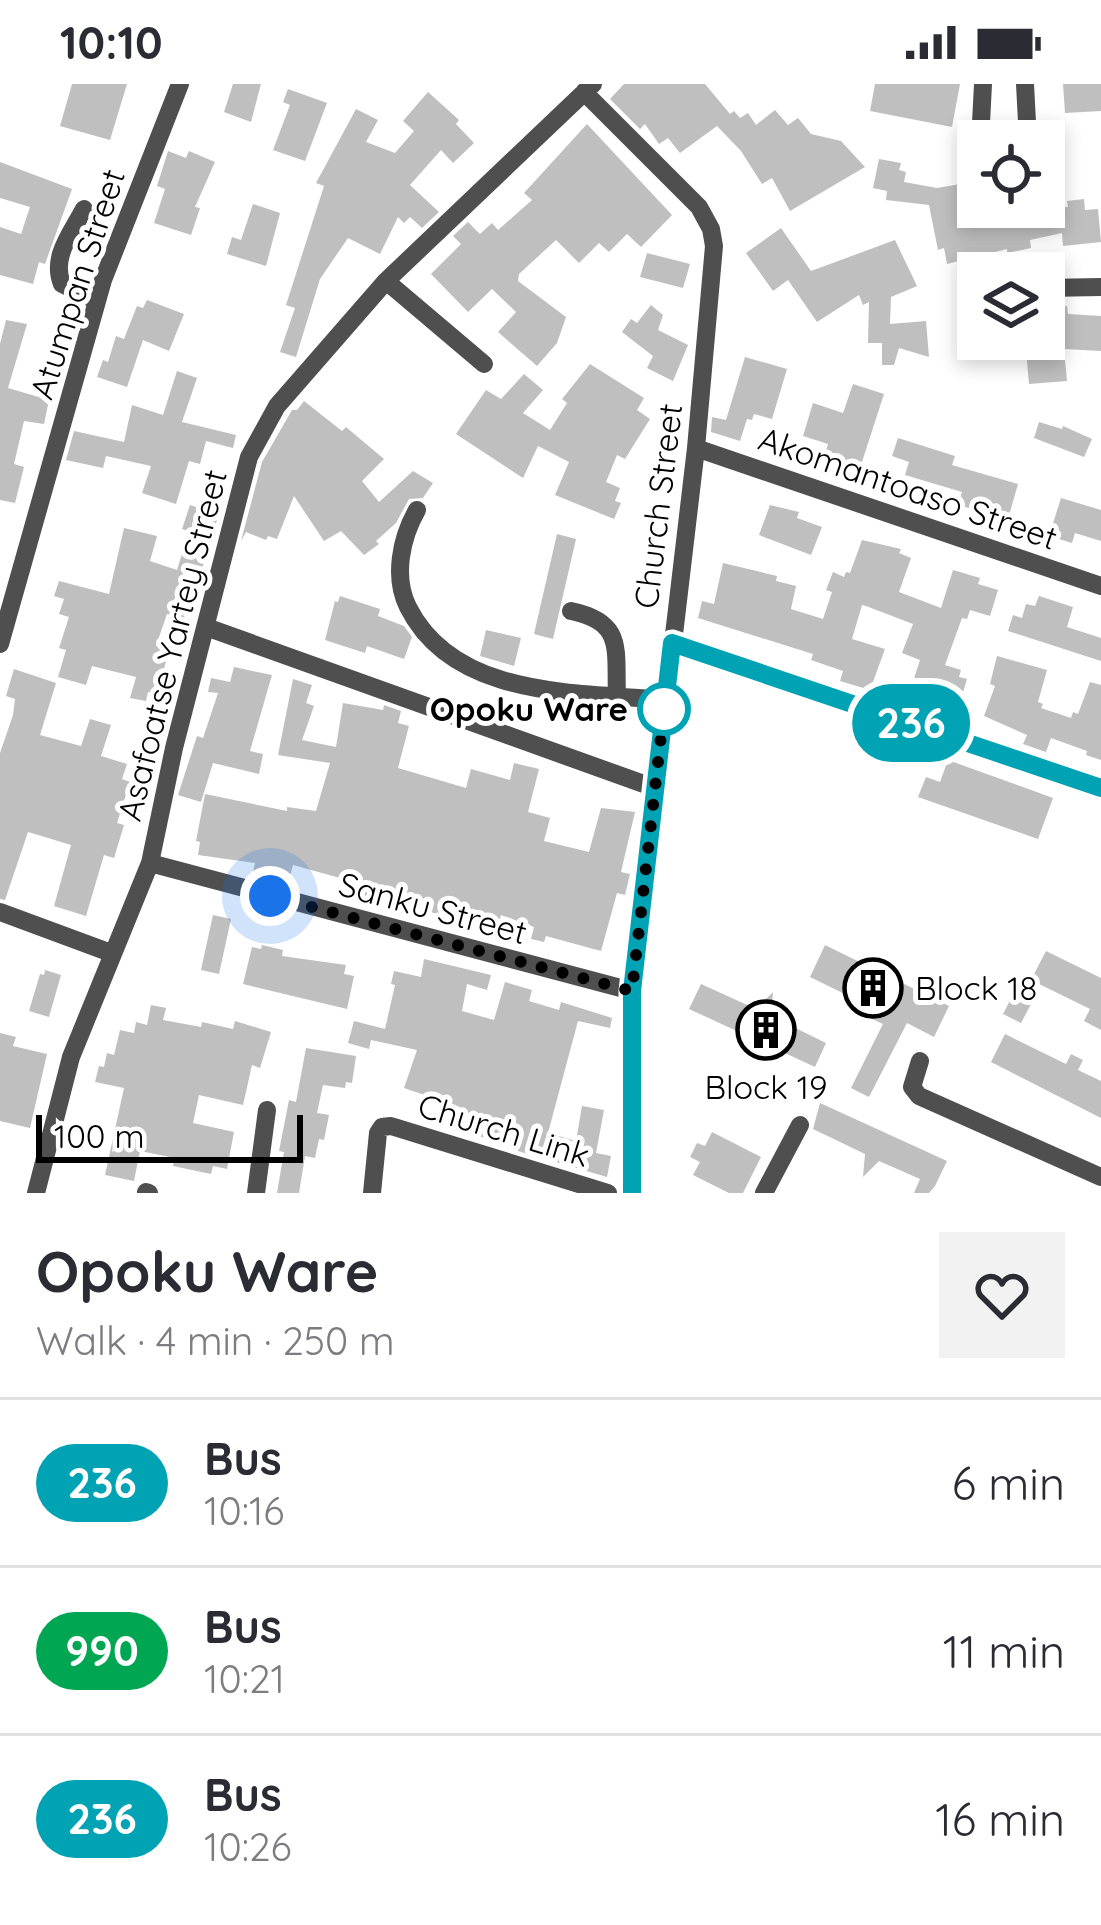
<!DOCTYPE html>
<meta charset="utf-8">
<style>
body{margin:0;font-family:Quicksand,sans-serif;background:#f2f2f3;color:#2b2b33;height:100vh;display:flex;flex-direction:column;font-size:45px;white-space:nowrap}
*{box-sizing:border-box;margin:0}
p{font-size:39px;color:#7c7c81}
.icon{flex:none;width:66px;height:66px;fill:none;stroke:currentColor;stroke-width:2;stroke-linecap:round;stroke-linejoin:round}
.map{position:relative;height:1109px;overflow:hidden}
.panel{display:flex;flex-direction:column;background:#fff;flex:1}
.panel>*{flex:none}
.badge{padding:0 24px;border-radius:39px;font-size:42px;line-height:78px}
.fabs{position:absolute;left:957px;top:36px;display:grid;gap:24px}
.fabs a{display:grid;place-items:center;width:108px;height:108px;border-radius:0px;background:#fff;box-shadow:0 6px 18px #0003;font-size:60px}
.scale{position:absolute;left:36px;bottom:30px;width:267px;box-sizing:border-box;padding-left:12px;border:6px solid #000;border-top:0;font-size:33px;line-height:42px;white-space:nowrap;color:#000;-webkit-text-stroke:9px #fff;paint-order:stroke}
.you{position:absolute;width:60px;height:60px;margin:-30px;border:9px solid #fff;border-radius:50%;background:#1a73e8;box-shadow:0 0 0 18px #1a73e833}
.map>.badge{position:absolute;translate:-50% -50%;box-shadow:0 0 0 6px #fff}
.round{display:grid;place-items:center;flex:none;width:126px;height:126px;border-radius:0px;background:#f2f2f3}
.overview{display:flex;align-items:center;justify-content:space-between;height:204px;padding:0 36px}
h1{font-size:57px;font-weight:700;line-height:90px}
ul{padding:0;list-style:none}
li{display:flex;align-items:center;gap:36px;height:168px;padding:0 36px;border-top:3px solid #e1e1e2}
li div{flex:1}
li b{display:block;font-size:45px}
li em{font-style:normal}
li .badge{min-width:132px;font-weight:700;text-align:center}
.status{display:flex;justify-content:space-between;align-items:center;height:84px;padding:0 60px;background:#fff;direction:ltr}
.status svg{height:33px;fill:currentColor}
.map>svg:first-child{display:block}
.building{fill:#bfbfbf}
.lines{fill:none;stroke-linecap:round;stroke-linejoin:round}
.minor{stroke:#4f4f4f;stroke-width:18}
.line-casing{stroke:#fff;stroke-width:27}
.line{stroke:#00a3b4;stroke-width:18}
.walk{stroke:#000;stroke-width:12;stroke-dasharray:0 21.6}
.stop-dot{fill:#fff;stroke:#00a3b4;stroke-width:6}
.labels{text-anchor:middle;stroke-width:10;stroke-linejoin:round;paint-order:stroke}
.street-label{font-size:33px;fill:#000;stroke:#fff}
.stop-label{font-size:33px;font-weight:bold;fill:#000;stroke:#fff;text-anchor:end}
.poi-label{font-size:33px;fill:#000;stroke:#fff;text-anchor:start}
</style>
<div class="status"><b>10:10</b><svg viewBox="0 0 49 12"><path d="M0 12V9h3v3zM5 12V6h3v6zM10 12V3h3v9zM15 12V0h3v12zM26 1h20v11H26zM47 4h2v5h-2z"/></svg></div>
<div class="map">
<svg width="1101" height="1109" viewBox="0 0 1101 1109">
<rect width="100%" height="100%" fill="#fff"/>
<path class="building" d="M72 0H127L110 56 60 42Z
M233 0H261L251 38 224 28Z
M624 0H705L730 30 734 27 740 34 748 29 756 41 775 26 788 41 798 34 811 50 841 57 865 83 790 127 772 94 762 100 741 67 717 42 680 69 668 54 659 60 645 40 640 45 610 15Z
M875 0H960L952 43 870 27Z
M1063 0H1101V27L1065 29Z
M288 5 327 19 305 77 273 66 290 21 283 18Z
M428 8 459 36 456 40 474 59 453 79 441 66 410 101 439 128 422 144 410 133 404 139 398 133 380 170 348 154 320 195 296 273 280 268 295 224 286 221 324 102 316 99 356 25 378 36 366 58 395 69 414 47 403 37Z
M587 40 672 131 641 163 627 150 609 168 599 159 579 179 556 156 519 190 518 197 566 233 557 259 537 282 498 248 516 228 492 205 468 228 431 190 461 160 453 152 468 138 480 150 492 139 498 146 532 116 524 109Z
M168 67 186 74 189 67 215 78 195 123 200 124 191 151 154 139 165 105 157 102Z
M879 75 901 79 899 86 906 88 904 98 937 104 978 97V123H1068L1067 117 1084 115 1085 126 1098 125 1101 158 1063 162 1062 149 1030 156 1031 164 1007 169V165L947 180 944 164 938 166 929 121 886 116 887 107 873 104Z
M0 78 72 105 45 180 39 178 33 200 0 191V143L21 150 30 123 0 114Z
M253 120 280 129 266 182 227 170 232 153 241 156Z
M781 144 811 187 895 156 917 202 891 213 890 240 926 237 929 273 899 264 894 281H882V259H868L869 218 863 221 859 211 817 238 788 196 773 207 746 169Z
M647 169 690 180 683 204 640 193Z
M147 216 184 230 169 267 143 256 127 303 97 293 103 276 108 278 116 252 124 255 137 222 143 224Z
M651 221 663 231 658 246 688 261 673 297 647 284 653 272 622 248 631 235 637 239Z
M1067 222 1068 230 1101 232V267L1064 265 1067 297 1029 300 1025 255H1044V244L1052 243 1050 224Z
M6 236 27 240 8 304 49 316 44 340 24 337 14 380 24 383 15 419 0 416V260Z
M745 273 787 285 772 335 754 330 752 336 747 335 740 357 711 348 712 333 726 336Z
M590 280 644 314 637 326 650 335 625 375 617 371 606 398 620 404 615 417 621 419 614 435 555 411 569 378 538 362 523 394 456 350 486 306 501 315 524 290 543 306 523 329 550 346 567 319 562 315Z
M177 287 197 294 182 338 236 351 233 364 206 357 200 380 189 377 176 420 142 409 151 382 106 372 103 384 66 376 74 347 124 358 132 321 163 331Z
M853 300 884 310 861 381 825 370 828 360 803 352 813 319 843 329Z
M304 317 342 347 346 343 384 375 362 397 379 418 413 387 433 399 423 414 409 415 396 439 376 457 379 460 364 471 341 447 324 457 294 412 277 455 268 452 266 456 246 448 241 457 262 378 292 326H297Z
M1039 338 1062 345 1063 342 1092 355 1084 373 1034 354Z
M898 354 955 372 952 381 1018 400 1008 435 958 421 962 408 905 391 909 378 892 372Z
M1061 414 1101 426V457L1075 449 1072 459 1049 452Z
M190 421 217 430V436L191 521 188 520 184 534 167 530 156 562 169 566 157 611 148 608 146 617 130 614 136 593 92 582 86 601 58 593 66 566 59 564 69 533 59 530 64 515 54 512 59 497 109 510 124 444 157 452 150 477 177 486 189 447 182 445Z
M770 421 799 428 797 434 822 443 811 471 759 451Z
M557 450 576 455 553 555 534 550Z
M862 456 901 465 899 469 911 474 899 508 941 524 953 486 980 494 978 500 998 506 990 532 970 526 967 535 962 534 945 581 961 586 959 593 967 595 959 622 950 619 948 625 918 616 920 610 910 607 920 576 902 569 913 540 866 522 862 521 852 555 885 565 870 606 840 597 843 587 811 576 813 570 698 534 702 517 714 520 723 479 777 492 776 497 796 502 791 525 823 535 832 508 826 506 833 488 844 493 846 488 850 489Z
M340 512 380 525 378 532 404 542 412 553 404 575 367 562 365 569 325 556 335 517 338 518Z
M1039 512 1073 523 1067 543 1101 554V577L1008 547 1013 531 1022 534 1026 520 1035 522Z
M486 546 521 554 514 582 480 572Z
M997 572 1047 586 1038 618 1043 620 1041 624 1071 634 1073 628 1078 630 1090 598 1101 601V676L1086 671 1087 667 1051 654 1046 668 1023 660 1027 651 984 632 995 602 990 600Z
M234 583 272 591 250 667 263 670 259 690 213 679 201 718 178 711 197 652 203 654 218 609 208 608 211 594 230 598Z
M14 585 56 599 40 651 81 662 90 635 111 641 101 672 127 680 122 695 130 698 117 739 124 741 114 774 104 771 86 832 54 822 71 761 35 750 28 748 5 816 0 815V669L13 631 15 615 6 612Z
M293 595 312 601 306 619 314 622 302 656 336 663 343 619 383 626 384 621 401 627 398 639 409 642 398 684 466 704 471 685 510 696 514 679 539 685 528 728 550 734 544 757 589 768 601 724 635 728 621 788 630 790 625 811 617 809 601 867 546 852 544 858 531 855 534 843 501 831 499 838 462 827 460 836 408 822 356 815 358 799 293 781 289 796 253 788 255 779 198 771 200 758 196 757 205 710 287 727V723L316 727 330 679 278 671Z
M948 676 1053 714 1038 755 918 713 926 693 940 698Z
M213 831 231 835 219 890 201 886Z
M262 861 283 866 282 872 346 881 344 890 354 892 347 925 243 900 252 863 261 865Z
M825 861 949 922 934 953 907 939 869 1013 851 1004 883 940 853 926 857 916 810 893Z
M1046 867 1101 894V946L1084 937 1090 925 1031 896Z
M424 875 491 891 487 906 467 900 462 927 494 936 505 898 532 906 529 917 559 926 561 918 612 934 610 944 578 937 548 1049 576 1057 582 1022 604 1026 596 1069 611 1072 607 1093 518 1067 519 1062 453 1046 460 1023 404 1004 417 966 371 956 369 965 348 959 354 937 385 945 395 901 391 900 394 887 421 893Z
M45 886 61 891 49 933 29 927 40 890 44 891Z
M1021 895 1039 905 1021 939 1003 930Z
M701 900 756 925 773 908 771 932 826 959 815 983 689 925Z
M151 921 166 924 163 936 201 943 202 938 233 945 235 937 271 948 260 984 252 981 243 1021 199 1011 193 1039 234 1048 227 1085 213 1082 211 1090 173 1082 175 1074 140 1067 134 1097 105 1091 124 1004 95 998 99 982 104 983 107 969 114 971 120 946 134 949 136 938 147 941Z
M0 949 16 953 13 962 47 970 30 1044 0 1037Z
M1005 950 1066 980 1071 970 1083 976 1078 986 1101 997V1034L991 978Z
M306 964 356 972 352 999 346 998 345 1004 323 1001 317 1029 329 1031 324 1056 319 1055 315 1074 305 1072 299 1109H277L284 1068 279 1067 289 1016 296 1018Z
M820 1019 947 1077 935 1102 929 1109H914L920 1095 879 1077 863 1093 865 1070 813 1045Z
M712 1048 761 1073 743 1109H729L693 1091 700 1078 690 1073 697 1059 705 1062Z"/>
<g class="lines">
<path class="minor" d="M1025 0 1028 57
M584 8 699 123 711 145 714 162 696 364 632 907V1109
M981 39 983 0
M84 125C71 150 51 173 62 200L97 217
M386 197 484 280
M1044 204 1101 203
M975 206H978
M696 364 1101 502
M417 426C401 454 393 493 408 523 454 615 578 608 665 616
M571 527C625 538 615 566 617 612
M206 543 655 704
M672 559 1101 704
M0 560 103 196 180 0
M150 779 632 907
M0 828 111 869
M920 977 912 1003 919 1012 1101 1093
M146 1108 149 1109
M36 1109 71 973 150 779 174 664 249 373 277 322 386 197 593 0
M256 1109 267 1026
M372 1109 378 1049 382 1043 391 1042 608 1109
M764 1109 800 1041"/>
</g>
<g class="lines">
<g class="line-casing">
<path id="line" d="M632 1109V907L672 559 1101 704"/>
</g>
<use href="#line" class="line"/>
<path class="walk" d="M270 812 632 907 665 616 664 625"/>
</g>
<defs>
<g id="building-ring" transform="scale(3)"><circle r="9.5" fill="#fff" stroke="#000" stroke-width="1.5"/><path d="M-4-6H4V6H1V3H-1V6H-4ZM-2.5-4.3h1.7v1.8h-1.7ZM.8-4.3h1.7v1.8H.8ZM-2.5-1h1.7V.8h-1.7ZM.8-1h1.7V.8H.8Z" fill="#000"/></g>
</defs>
<g fill-rule="evenodd">
<use href="#building-ring" x="873" y="904"/>
<use href="#building-ring" x="766" y="946"/>
</g>
<circle class="stop-dot" cx="664" cy="625" r="24"/>
<g class="labels">
<g class="street-label">
<text transform="translate(77 200) rotate(-72)" y="12">Atumpan Street</text>
<text transform="translate(908 404) rotate(19)" y="12">Akomantoaso Street</text>
<text transform="translate(658 422) rotate(-83)" y="12">Church Street</text>
<text transform="translate(172 561) rotate(-76)" y="12">Asafoatse Yartey Street</text>
<text transform="translate(433 824) rotate(15)" y="12">Sanku Street</text>
<text transform="translate(504 1046) rotate(17)" y="12">Church Link</text>
</g>
<g class="stop-label">
<text x="628" y="637">Opoku Ware</text>
</g>
<g class="poi-label">
<text x="915" y="916">Block 18</text>
<text x="766" y="1015" text-anchor="middle">Block 19</text>
</g>
</g>
</svg>
<div class="fabs">
<a><svg class="icon" aria-label="locate" viewBox="0 0 24 24"><circle cx="12" cy="12" r="6"/><path d="M12 2v4M12 18v4M2 12h4M18 12h4"/></svg></a>
<a><svg class="icon" aria-label="layers" viewBox="0 0 24 24"><path d="M12 4l9 5-9 5-9-5zM3 14l9 5 9-5"/></svg></a>
</div>
<div class="scale">100 m</div>
<div class="you" style="left:270px;top:812px"></div>
<b class="badge" style="left:911px;top:639px;background:#00a3b4;color:#fff">236</b>
</div>
<section class="panel">
<div class="overview"><div><h1>Opoku Ware</h1><p>Walk · 4 min · 250 m</p></div><a class="round"><svg class="icon" aria-label="heart" viewBox="0 0 24 24"><path d="M12 20l-8-8c-3-5 5-10 8-4 3-6 11-1 8 4z"/></svg></a></div>
<ul>
<li><span class="badge" style="background:#00a3b4;color:#fff">236</span><div><b>Bus</b><p>10:16</p></div><em>6 min</em></li>
<li><span class="badge" style="background:#00a651;color:#fff">990</span><div><b>Bus</b><p>10:21</p></div><em>11 min</em></li>
<li><span class="badge" style="background:#00a3b4;color:#fff">236</span><div><b>Bus</b><p>10:26</p></div><em>16 min</em></li>
</ul>
</section>
